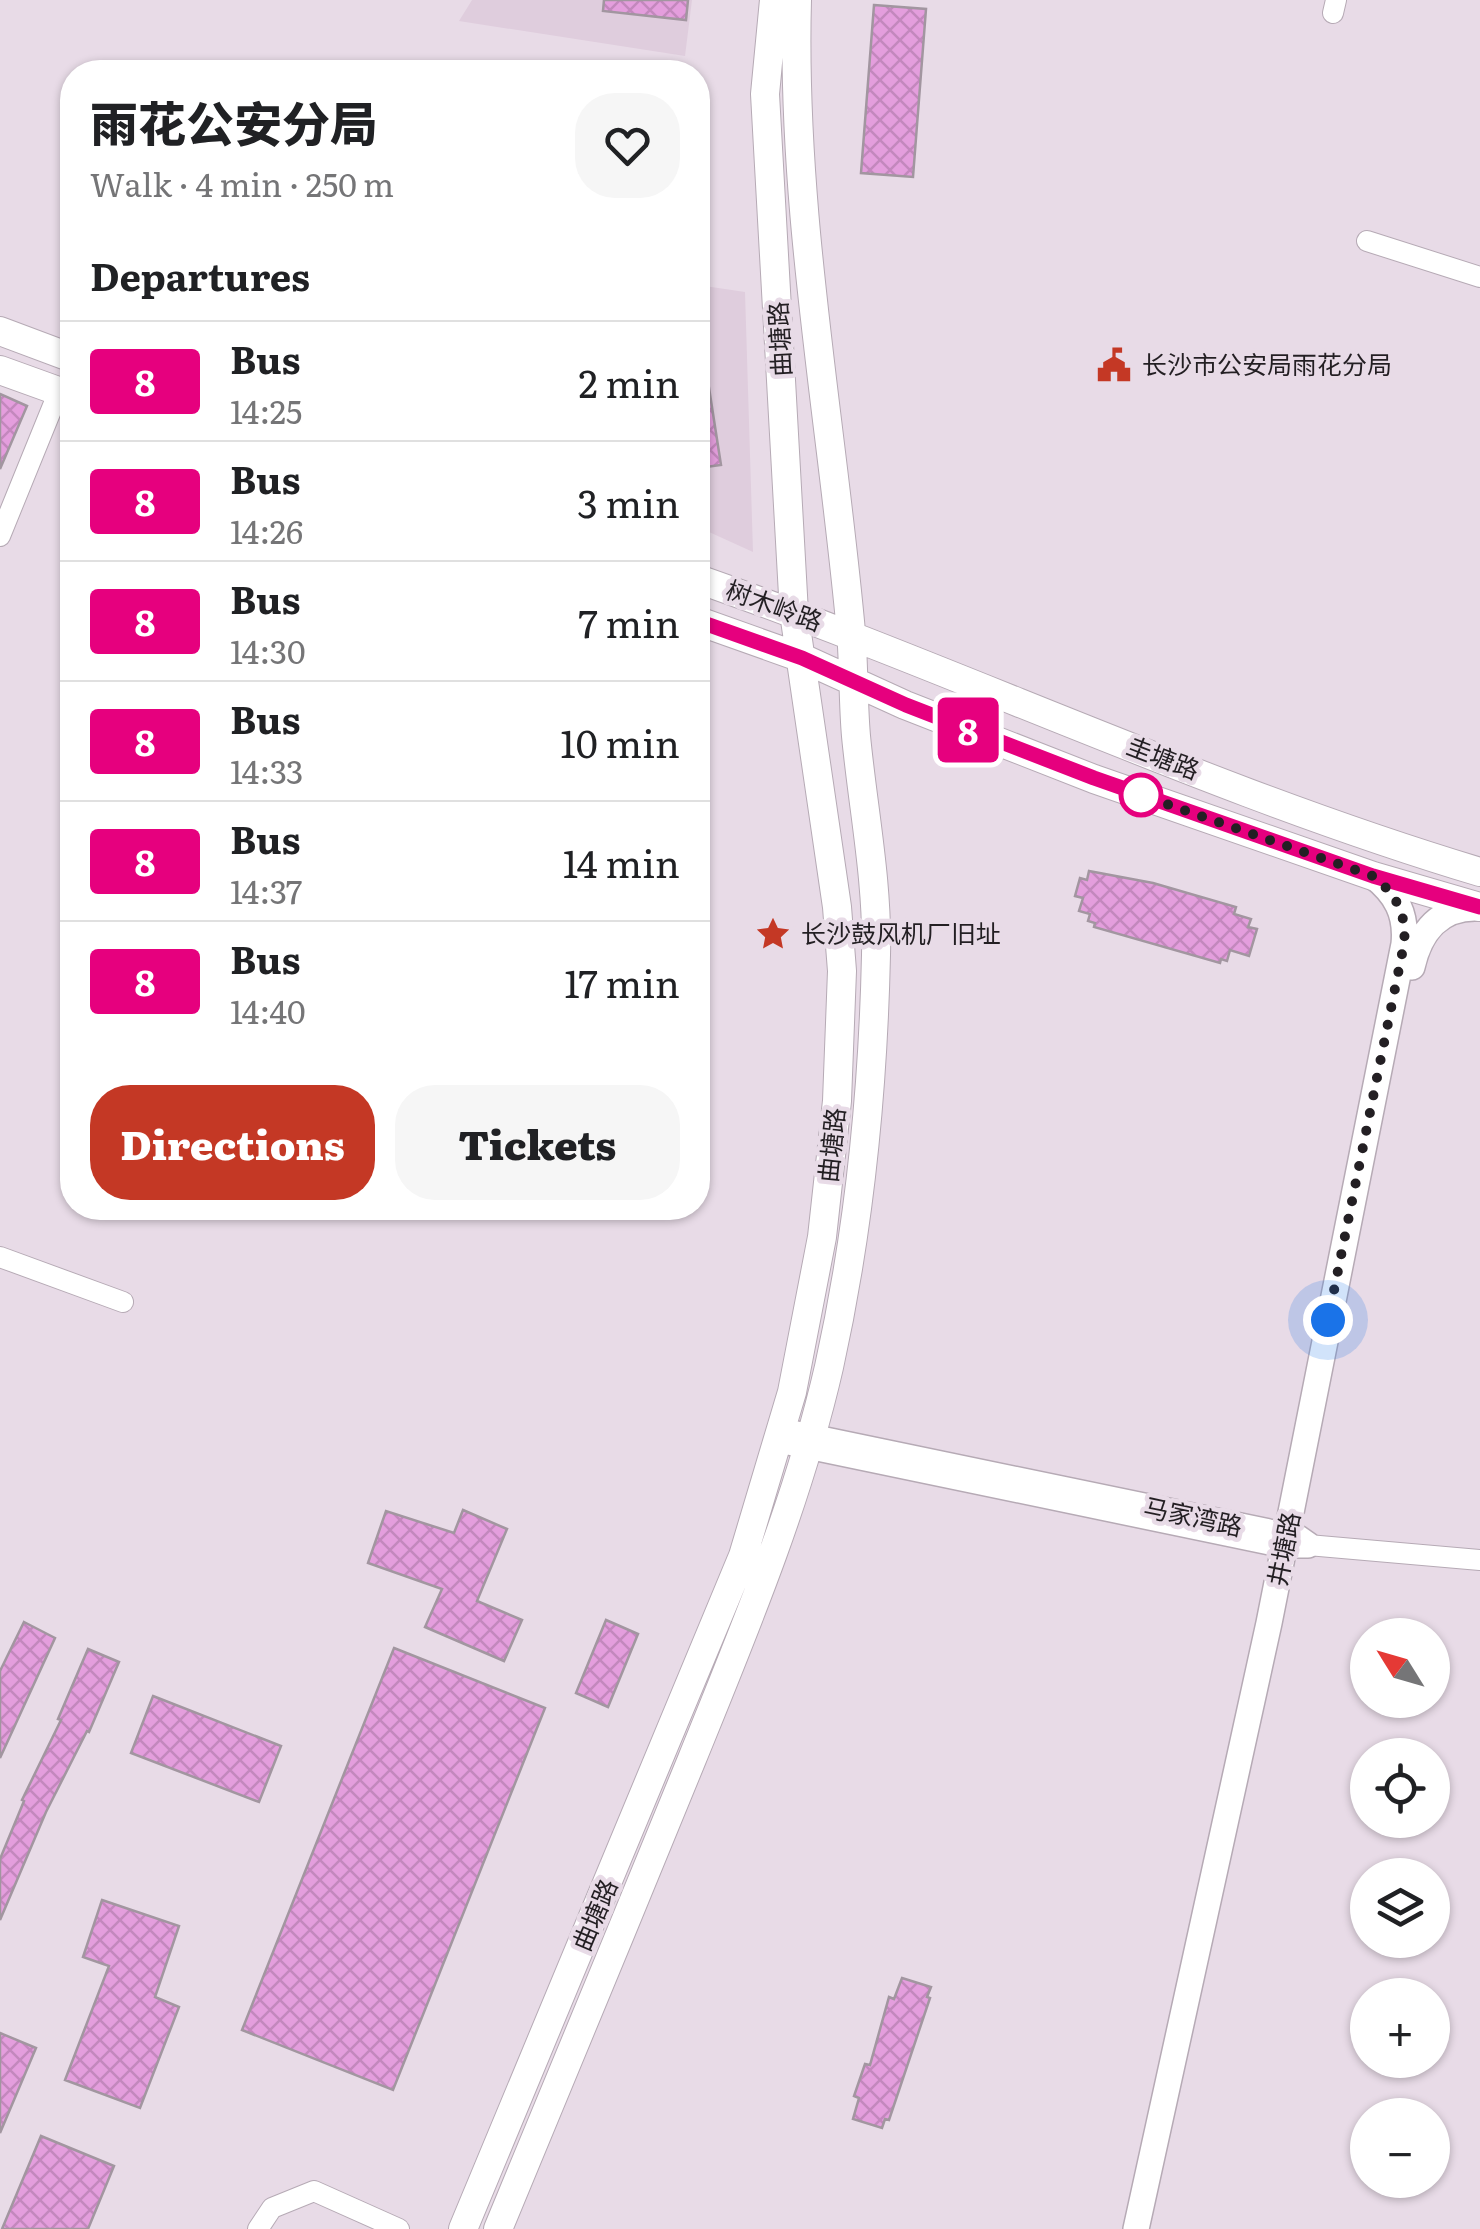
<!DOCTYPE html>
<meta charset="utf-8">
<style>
body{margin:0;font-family:Literata,"Noto Sans SC",serif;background:#f6f6f6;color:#202124;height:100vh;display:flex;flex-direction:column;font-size:38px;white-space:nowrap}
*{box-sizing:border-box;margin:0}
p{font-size:32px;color:#757577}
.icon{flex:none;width:55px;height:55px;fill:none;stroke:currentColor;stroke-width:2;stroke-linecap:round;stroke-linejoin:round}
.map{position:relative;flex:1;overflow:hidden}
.side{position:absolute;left:60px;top:60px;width:650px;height:1160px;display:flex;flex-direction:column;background:#fff;border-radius:40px;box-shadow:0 2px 8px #0004}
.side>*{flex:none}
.badge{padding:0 20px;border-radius:8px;font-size:35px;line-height:65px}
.needle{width:65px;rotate:307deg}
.tools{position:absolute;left:1350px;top:1618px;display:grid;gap:20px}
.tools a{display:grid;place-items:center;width:100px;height:100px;border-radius:50%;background:#fff;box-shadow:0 2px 8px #0004;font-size:50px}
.you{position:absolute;width:50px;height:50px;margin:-25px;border:8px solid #fff;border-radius:50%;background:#1a73e8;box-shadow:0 0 0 15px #1a73e833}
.map>.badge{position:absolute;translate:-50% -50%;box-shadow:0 0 0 5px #fff}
h2{padding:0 30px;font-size:38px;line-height:90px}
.round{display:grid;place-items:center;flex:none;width:105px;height:105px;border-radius:40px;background:#f6f6f6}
.headline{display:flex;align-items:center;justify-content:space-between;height:170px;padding:0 30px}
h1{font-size:48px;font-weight:800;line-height:75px}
.button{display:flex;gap:20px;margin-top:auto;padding:20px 30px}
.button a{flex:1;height:115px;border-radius:40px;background:#c43825;color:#fff;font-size:40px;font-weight:800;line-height:115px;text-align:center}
.button a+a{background:#f6f6f6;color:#202124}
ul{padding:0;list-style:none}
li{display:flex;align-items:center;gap:30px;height:120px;padding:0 30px;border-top:2px solid #e0e0e0}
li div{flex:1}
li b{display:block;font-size:38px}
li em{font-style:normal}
li .badge{min-width:110px;font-weight:700;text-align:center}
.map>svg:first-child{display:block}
.built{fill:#dfcddd}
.building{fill:url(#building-cross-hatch);stroke:#a296a0;stroke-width:2.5}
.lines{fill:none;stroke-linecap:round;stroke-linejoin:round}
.minor-casing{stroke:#b6aab5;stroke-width:22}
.tertiary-casing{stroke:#b6aab5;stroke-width:28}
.secondary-casing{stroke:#b6aab5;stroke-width:30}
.minor{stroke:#fff;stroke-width:20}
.tertiary{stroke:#fff;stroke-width:25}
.secondary{stroke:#fff;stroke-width:28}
.line-casing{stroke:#fff;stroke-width:22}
.line{stroke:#e6007e;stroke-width:15}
.walk{stroke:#231f23;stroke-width:10;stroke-dasharray:0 18}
.stop-dot{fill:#fff;stroke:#e6007e;stroke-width:5}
.labels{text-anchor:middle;stroke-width:9;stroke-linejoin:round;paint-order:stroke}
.street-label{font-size:25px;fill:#231f23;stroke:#e8dbe7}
.poi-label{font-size:25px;fill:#231f23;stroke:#e8dbe7;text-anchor:start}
</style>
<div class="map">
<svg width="1480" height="2229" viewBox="0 0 1480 2229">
<defs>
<pattern id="building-cross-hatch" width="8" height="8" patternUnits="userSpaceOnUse" patternTransform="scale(2.5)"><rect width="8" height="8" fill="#e49edd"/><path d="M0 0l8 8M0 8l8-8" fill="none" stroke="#c388bd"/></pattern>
</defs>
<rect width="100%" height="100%" fill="#e8dbe7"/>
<path class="built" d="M472 0H692L685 56 459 21Z
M698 285 745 292 753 552 698 527Z"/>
<path class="building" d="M604 0H688L686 20 603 11Z
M874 5 926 9 913 177 861 173Z
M707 375 721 465 698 468V376Z
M0 394 27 406 0 469Z
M1089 871 1153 883 1236 907 1234 914 1251 919 1248 927 1257 929 1249 956 1230 950 1227 961 1221 959 1220 963 1094 927 1095 923 1088 921 1090 914 1079 911 1083 898 1075 896 1080 878 1087 880Z
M463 1510 507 1529 477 1601 522 1620 504 1661 425 1627 442 1589 368 1563 386 1511 454 1533Z
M606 1620 638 1634 608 1707 576 1693Z
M24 1622 55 1638 0 1758V1671Z
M394 1648 545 1708 393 2090 242 2030Z
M88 1649 119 1662 89 1732 87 1731 46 1812 0 1920V1859L24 1801 22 1800 61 1720 58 1719Z
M153 1696 281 1746 259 1802 131 1753Z
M102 1900 179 1926 155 1997 179 2007 140 2108 65 2080 109 1966 83 1957Z
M902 1978 931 1987 927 1997 930 1998 889 2120 885 2119 882 2128 853 2119 859 2098 854 2096 865 2064 870 2065 889 1997 894 1999Z
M0 2033 36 2048 0 2133Z
M41 2136 114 2166 88 2229H2Z"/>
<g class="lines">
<g class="minor-casing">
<path id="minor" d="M1333 13 1336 0
M1367 241 1480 277
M0 536 59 391
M0 1257 123 1302
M1308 1545 1480 1560
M258 2229 272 2208 314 2191 399 2229"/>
</g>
<g class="tertiary-casing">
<path id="tertiary" d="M1412 967C1420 931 1440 906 1479 908
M779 1440 1284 1545H1308L1298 1538 782 1431
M1136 2229 1269 1623 1404 944C1407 914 1396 894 1373 876"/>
</g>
<g class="secondary-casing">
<path id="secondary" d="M0 331 72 358
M0 370 72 396
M698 579C960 671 1213 792 1480 872
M698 621 802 658 905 705 1094 779 1373 876 1480 907
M463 2229 743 1556 792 1392 822 1237 837 1101 842 971 837 907 794 613 765 94 774 0
M498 2229C563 2072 628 1916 692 1759 744 1631 798 1502 829 1367 859 1232 873 1093 876 955 878 881 863 809 856 736 853 702 854 667 851 632 832 422 791 212 797 0"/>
</g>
<use href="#minor" class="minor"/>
<use href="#tertiary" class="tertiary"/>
<use href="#secondary" class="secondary"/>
</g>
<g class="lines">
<g class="line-casing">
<path id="line" d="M698 621 802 658 906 705 1094 778 1373 876 1480 907"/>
</g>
<use href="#line" class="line"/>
<path class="walk" d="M1141 795 1129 791 1373 876C1396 894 1407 914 1404 944L1328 1320"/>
</g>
<defs>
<g id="civic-bare" transform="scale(2.7)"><path d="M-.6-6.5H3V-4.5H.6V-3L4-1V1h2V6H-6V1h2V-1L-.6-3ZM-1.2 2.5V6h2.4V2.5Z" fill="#c43825" stroke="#e8dbe7" stroke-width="2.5" paint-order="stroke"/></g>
<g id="sight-bare" transform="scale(2.7)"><path d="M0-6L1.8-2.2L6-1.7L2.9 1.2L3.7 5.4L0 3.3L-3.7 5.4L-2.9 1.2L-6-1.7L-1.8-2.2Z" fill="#c43825" stroke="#e8dbe7" stroke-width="2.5" paint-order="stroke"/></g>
</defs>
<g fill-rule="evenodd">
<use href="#civic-bare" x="1114" y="365"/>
<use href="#sight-bare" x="773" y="934"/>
</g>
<circle class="stop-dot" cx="1141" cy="795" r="20"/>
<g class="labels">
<g class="street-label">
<text transform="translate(780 339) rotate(-93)" y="9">曲塘路</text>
<text transform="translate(774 606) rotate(20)" y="9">树木岭路</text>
<text transform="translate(1163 758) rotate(21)" y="9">圭塘路</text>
<text transform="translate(832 1145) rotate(-84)" y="9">曲塘路</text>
<text transform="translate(1193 1517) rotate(12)" y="9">马家湾路</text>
<text transform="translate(1284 1549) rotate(-79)" y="9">井塘路</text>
<text transform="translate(595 1915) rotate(-67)" y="9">曲塘路</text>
</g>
<g class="poi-label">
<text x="1142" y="374">长沙市公安局雨花分局</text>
<text x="801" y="943">长沙鼓风机厂旧址</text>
</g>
</g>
</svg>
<div class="tools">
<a><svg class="needle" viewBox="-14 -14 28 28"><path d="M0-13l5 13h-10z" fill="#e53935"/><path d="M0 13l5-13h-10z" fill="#757577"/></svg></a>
<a><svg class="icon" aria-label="locate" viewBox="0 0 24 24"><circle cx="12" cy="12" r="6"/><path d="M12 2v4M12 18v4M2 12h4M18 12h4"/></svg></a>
<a><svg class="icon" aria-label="layers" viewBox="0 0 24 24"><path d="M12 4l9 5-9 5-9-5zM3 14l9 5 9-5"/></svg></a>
<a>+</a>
<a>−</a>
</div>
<div class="you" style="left:1328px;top:1320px"></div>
<b class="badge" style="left:968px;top:730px;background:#e6007e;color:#fff">8</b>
<section class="side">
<div class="headline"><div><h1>雨花公安分局</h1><p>Walk · 4 min · 250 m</p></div><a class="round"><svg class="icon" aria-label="heart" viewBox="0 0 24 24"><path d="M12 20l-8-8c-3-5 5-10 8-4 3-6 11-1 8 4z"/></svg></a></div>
<h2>Departures</h2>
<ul>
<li><span class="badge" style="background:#e6007e;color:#fff">8</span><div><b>Bus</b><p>14:25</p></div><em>2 min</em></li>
<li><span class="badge" style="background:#e6007e;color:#fff">8</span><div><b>Bus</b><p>14:26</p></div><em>3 min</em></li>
<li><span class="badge" style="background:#e6007e;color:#fff">8</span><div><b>Bus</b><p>14:30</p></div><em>7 min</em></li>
<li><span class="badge" style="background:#e6007e;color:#fff">8</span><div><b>Bus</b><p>14:33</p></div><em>10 min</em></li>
<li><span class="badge" style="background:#e6007e;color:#fff">8</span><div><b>Bus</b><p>14:37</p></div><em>14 min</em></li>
<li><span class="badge" style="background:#e6007e;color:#fff">8</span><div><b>Bus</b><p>14:40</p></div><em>17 min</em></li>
</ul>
<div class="button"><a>Directions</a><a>Tickets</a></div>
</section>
</div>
